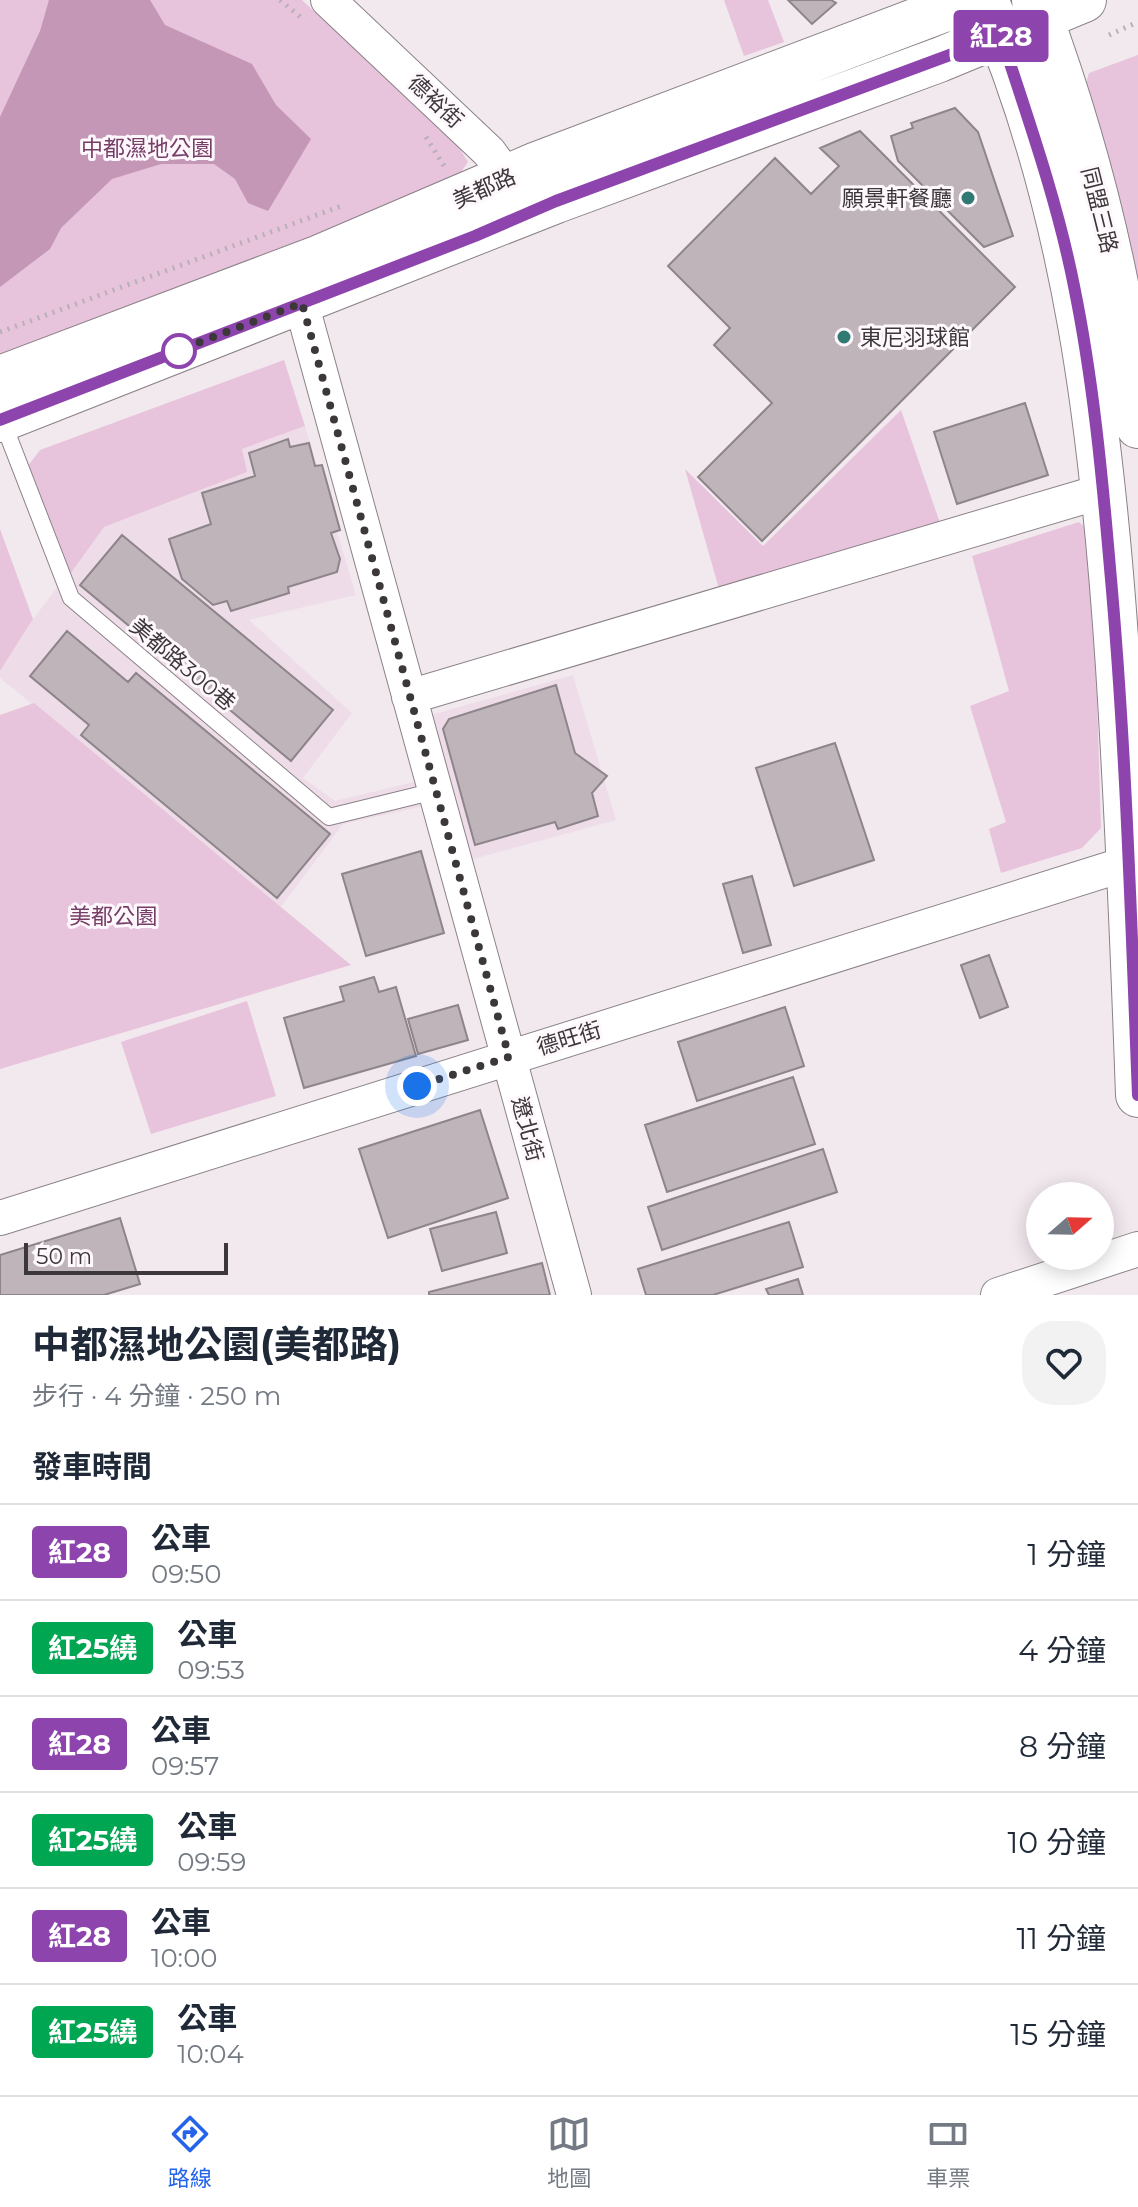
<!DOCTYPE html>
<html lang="zh-TW">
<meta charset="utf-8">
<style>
body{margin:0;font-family:Montserrat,"Noto Sans TC",sans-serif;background:#f2f2f3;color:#1f2937;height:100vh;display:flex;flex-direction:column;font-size:30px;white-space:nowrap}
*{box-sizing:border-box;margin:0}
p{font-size:26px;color:#747a83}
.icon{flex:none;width:44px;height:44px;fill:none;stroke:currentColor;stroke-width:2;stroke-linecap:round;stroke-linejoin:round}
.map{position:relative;height:1295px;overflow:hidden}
.side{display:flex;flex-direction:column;background:#fff;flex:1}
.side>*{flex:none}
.badge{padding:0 16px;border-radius:6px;font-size:28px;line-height:52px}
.needle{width:52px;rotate:70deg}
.tools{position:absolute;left:1026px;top:1182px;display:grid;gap:16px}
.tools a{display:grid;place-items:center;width:88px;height:88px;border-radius:50%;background:#fff;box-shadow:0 4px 20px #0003;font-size:40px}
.scale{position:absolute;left:24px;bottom:20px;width:204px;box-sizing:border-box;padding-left:8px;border:4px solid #3c383a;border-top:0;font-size:22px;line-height:28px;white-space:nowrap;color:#3c383a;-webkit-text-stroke:6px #fef7fc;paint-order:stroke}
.you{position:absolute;width:40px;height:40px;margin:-20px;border:6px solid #fff;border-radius:50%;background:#1a73e8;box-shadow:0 0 0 12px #1a73e833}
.map>.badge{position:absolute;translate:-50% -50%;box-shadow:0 0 0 4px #fff}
h2{padding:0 32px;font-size:30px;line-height:72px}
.round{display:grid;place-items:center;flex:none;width:84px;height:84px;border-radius:32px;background:#f2f2f3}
.overview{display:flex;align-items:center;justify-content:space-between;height:136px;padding:0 32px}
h1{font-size:38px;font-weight:700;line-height:60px}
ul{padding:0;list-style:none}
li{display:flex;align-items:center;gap:24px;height:96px;padding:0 32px;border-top:2px solid #e0e1e3}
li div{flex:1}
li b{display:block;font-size:30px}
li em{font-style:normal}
li .badge{min-width:88px;font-weight:700;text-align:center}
.tab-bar{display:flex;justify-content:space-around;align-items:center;height:112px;border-top:2px solid #e0e1e3;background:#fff;font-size:22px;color:#747a83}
.tab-bar a{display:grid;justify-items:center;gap:4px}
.tab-bar .current{color:#2563eb}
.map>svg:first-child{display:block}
.built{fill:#eedde8}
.green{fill:#e8c3dc}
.water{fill:#c397b5}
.building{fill:#beb4ba;stroke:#8d858a;stroke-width:2}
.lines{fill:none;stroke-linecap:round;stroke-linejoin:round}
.lane-casing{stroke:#8b8288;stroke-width:18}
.street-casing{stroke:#8b8288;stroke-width:36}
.secondary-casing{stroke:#8b8288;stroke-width:46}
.path{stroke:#b7b0b4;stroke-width:5;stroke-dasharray:2 6;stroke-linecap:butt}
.lane{stroke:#fff;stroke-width:16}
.street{stroke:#fff;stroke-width:34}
.secondary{stroke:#fff;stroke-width:44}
.line-casing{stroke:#fff;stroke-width:18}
.line{stroke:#8e44ad;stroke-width:12}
.walk{stroke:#3c383a;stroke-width:8;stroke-dasharray:0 14.4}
.poi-dot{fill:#317973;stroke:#fef7fc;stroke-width:3}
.stop-dot{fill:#fff;stroke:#8e44ad;stroke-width:4}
.labels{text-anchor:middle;stroke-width:6;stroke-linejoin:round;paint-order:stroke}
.street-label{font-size:22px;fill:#3c383a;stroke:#fef7fc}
.park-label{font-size:22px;fill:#763e67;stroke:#fef7fc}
.poi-label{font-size:22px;fill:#3c383a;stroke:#fef7fc;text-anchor:end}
</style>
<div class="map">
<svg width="1138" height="1295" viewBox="0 0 1138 1295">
<rect width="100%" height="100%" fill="#f2e9ef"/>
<path class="built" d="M305 426 356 595 249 620 352 713 303 778 335 801 418 781 402 723 573 675 616 820 440 868 424 806 343 824 281 907 0 678V671L33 619 104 527 246 472 242 449Z"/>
<path class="green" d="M0 0H302L457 144 468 162 456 179 0 367Z
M724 0H768L784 42 744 56Z
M1138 55V286L1084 90 1089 73Z
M284 360 305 426 242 449 247 472 104 527 70 574 27 467 40 450Z
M901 410 941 526 719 589 685 469 763 546Z
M1079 522 1092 533 1101 828 1082 848 1001 873 989 829 1006 822 970 706 1009 691 972 556Z
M0 529 33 619 0 671Z
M34 703 351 965 0 1069V715Z
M247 1001 276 1096 151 1134 121 1042Z"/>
<path class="water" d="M49 0H150L165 25 252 64 276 105 311 139 268 211 248 203 235 179 214 164H161L112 179 61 228 50 249 0 287V117L40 31Z"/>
<path class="building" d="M788 0H831L836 3 812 24Z
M955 108 978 132 1013 236 984 247 898 161 891 136 913 128 911 123Z
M860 131 1015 287 762 541 698 477 772 403 714 345 730 328 668 266 775 158 811 194 839 166 820 148Z
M1025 403 1048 475 957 504 934 432Z
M288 439 290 447 309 443 315 466 322 465 340 530 331 533 340 559 337 572 288 587 289 593 231 611 227 601 213 605 182 579 169 539 211 524 202 493 255 476 249 453Z
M122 535 333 710 291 761 80 585Z
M67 631 128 682 136 673 330 834 277 898 81 735 89 725 30 676Z
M556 685 575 753 607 776 592 793 598 816 558 829 555 822 475 845 443 729 449 719Z
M835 743 874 860 794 886 756 768Z
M421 851 444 933 366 956 342 874Z
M752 876 771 945 743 953 723 884Z
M989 955 1008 1007 980 1018 961 965Z
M374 977 379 992 396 987 416 1056 304 1088 284 1018 344 1001 340 987Z
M458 1005 468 1040 418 1054 408 1019Z
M785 1007 804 1066 697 1101 678 1042Z
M793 1077 815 1144 667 1192 645 1125Z
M480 1110 508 1198 388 1238 359 1149Z
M823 1149 837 1192 662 1250 648 1207Z
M496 1212 507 1253 442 1271 430 1229Z
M120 1218 140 1284 104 1295H0V1255Z
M789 1222 803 1267 713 1295H646L638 1269Z
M542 1263 550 1295H429V1292Z
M798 1279 803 1295H769L766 1289Z"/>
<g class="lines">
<g class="lane-casing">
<path id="lane" d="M2 420 71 598 329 817 435 791"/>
</g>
<g class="street-casing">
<path id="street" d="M328 0 489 152 508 178 515 198
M294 277 574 1295
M409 697 1103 491
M0 1218 1138 860
M998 1295 1138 1249"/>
</g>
<g class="secondary-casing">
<path id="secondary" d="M986 0C1077 210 1103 440 1118 667 1127 810 1133 952 1138 1095
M1034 0C1086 139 1122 278 1138 426
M0 378 320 257 537 164 970 0
M0 420 556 201 939 60 1084 0"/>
</g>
<path class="path" d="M280 0 304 20
M1109 35 1138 22
M426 137 444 166
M0 332 344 205"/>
<use href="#lane" class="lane"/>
<use href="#street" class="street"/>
<use href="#secondary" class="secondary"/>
</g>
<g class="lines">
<g class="line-casing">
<path id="line" d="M0 420 475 236 556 201 1001 36C1028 119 1057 200 1074 286 1093 379 1102 474 1110 568 1126 744 1131 919 1138 1095"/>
</g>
<use href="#line" class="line"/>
<path class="walk" d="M179 351 169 354 302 303 509 1057 417 1086"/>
</g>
<g class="poi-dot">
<circle cx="968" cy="198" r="8"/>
<circle cx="844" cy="337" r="8"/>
</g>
<circle class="stop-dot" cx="179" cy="351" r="16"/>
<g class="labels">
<g class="street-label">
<text transform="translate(436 101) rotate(43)" y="8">德裕街</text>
<text transform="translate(484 188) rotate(-24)" y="8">美都路</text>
<text transform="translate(1100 210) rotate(76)" y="8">同盟三路</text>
<text transform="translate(183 664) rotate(40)" y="8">美都路300巷</text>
<text transform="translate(569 1038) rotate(-17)" y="8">德旺街</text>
<text transform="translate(528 1129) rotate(75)" y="8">遼北街</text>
</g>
<g class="park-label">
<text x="147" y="156">中都濕地公園</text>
<text x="113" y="924">美都公園</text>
</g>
<g class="poi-label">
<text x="952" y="206">願景軒餐廳</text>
<text x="860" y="345" text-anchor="start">東尼羽球館</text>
</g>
</g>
</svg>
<div class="tools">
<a><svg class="needle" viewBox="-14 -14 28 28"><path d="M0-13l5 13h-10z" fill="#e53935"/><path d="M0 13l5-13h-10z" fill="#747a83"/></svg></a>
</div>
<div class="scale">50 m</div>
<div class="you" style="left:417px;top:1086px"></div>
<b class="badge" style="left:1001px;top:36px;background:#8e44ad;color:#fff">紅28</b>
</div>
<section class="side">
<div class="overview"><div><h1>中都濕地公園(美都路)</h1><p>步行 · 4 分鐘 · 250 m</p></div><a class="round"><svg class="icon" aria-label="heart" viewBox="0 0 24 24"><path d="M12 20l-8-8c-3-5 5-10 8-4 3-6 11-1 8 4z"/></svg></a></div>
<h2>發車時間</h2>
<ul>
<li><span class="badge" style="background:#8e44ad;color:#fff">紅28</span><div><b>公車</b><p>09:50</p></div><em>1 分鐘</em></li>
<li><span class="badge" style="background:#00a651;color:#fff">紅25繞</span><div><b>公車</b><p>09:53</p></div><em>4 分鐘</em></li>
<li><span class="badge" style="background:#8e44ad;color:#fff">紅28</span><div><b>公車</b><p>09:57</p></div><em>8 分鐘</em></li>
<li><span class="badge" style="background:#00a651;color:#fff">紅25繞</span><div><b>公車</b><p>09:59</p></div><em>10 分鐘</em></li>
<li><span class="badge" style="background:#8e44ad;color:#fff">紅28</span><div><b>公車</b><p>10:00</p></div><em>11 分鐘</em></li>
<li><span class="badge" style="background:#00a651;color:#fff">紅25繞</span><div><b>公車</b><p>10:04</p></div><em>15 分鐘</em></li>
</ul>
</section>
<nav class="tab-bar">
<a class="current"><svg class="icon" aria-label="directions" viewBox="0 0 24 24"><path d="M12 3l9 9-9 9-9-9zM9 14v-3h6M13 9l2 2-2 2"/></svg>路線</a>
<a><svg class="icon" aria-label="map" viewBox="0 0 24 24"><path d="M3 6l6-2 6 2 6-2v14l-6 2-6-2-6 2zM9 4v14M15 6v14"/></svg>地圖</a>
<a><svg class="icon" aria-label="tickets" viewBox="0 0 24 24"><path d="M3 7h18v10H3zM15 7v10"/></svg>車票</a>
</nav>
